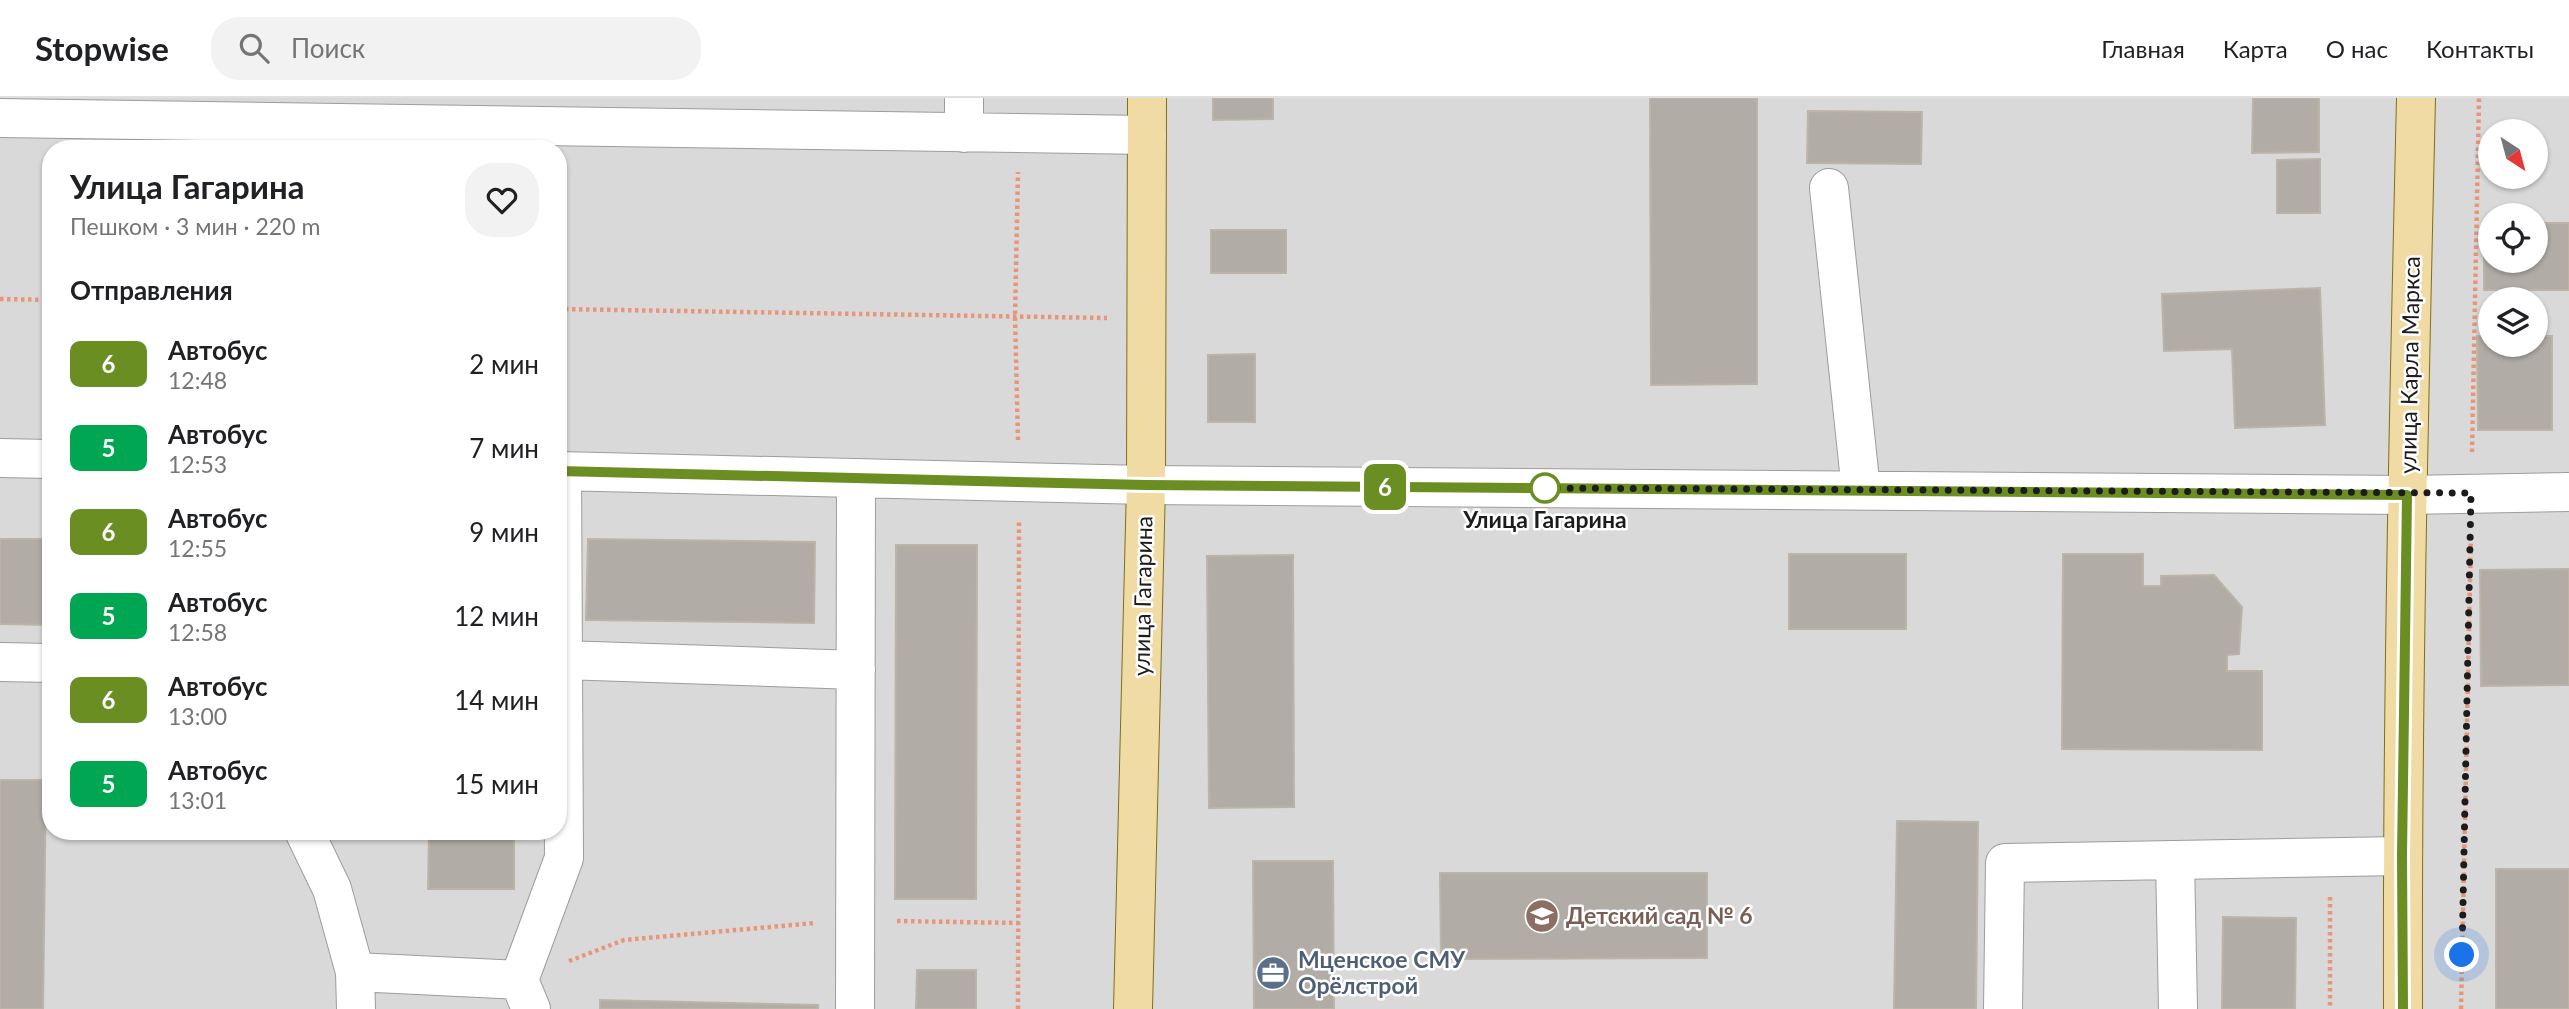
<!DOCTYPE html>
<html lang="ru">
<meta charset="utf-8">
<style>
body{margin:0;font-family:Lato,sans-serif;background:#f2f2f2;color:#202124;height:100vh;display:flex;flex-direction:column;font-size:26px;white-space:nowrap}
*{box-sizing:border-box;margin:0}
p{font-size:23px;color:#757577}
.icon{flex:none;width:38px;height:38px;fill:none;stroke:currentColor;stroke-width:2;stroke-linecap:round;stroke-linejoin:round}
.map{position:relative;flex:1;overflow:hidden}
.details{position:absolute;left:42px;top:42px;width:525px;height:700px;display:flex;flex-direction:column;background:#fff;border-radius:28px;box-shadow:0 2px 5px #0004}
.details>*{flex:none}
.badge{padding:0 14px;border-radius:10px;font-size:24px;line-height:46px}
.needle{width:46px;rotate:144deg}
.fabs{position:absolute;left:2478px;top:21px;display:grid;gap:14px}
.fabs a{display:grid;place-items:center;width:70px;height:70px;border-radius:50%;background:#fff;box-shadow:0 2px 5px #0004;font-size:35px}
.you{position:absolute;width:35px;height:35px;margin:-18px;border:5px solid #fff;border-radius:50%;background:#1a73e8;box-shadow:0 0 0 10px #1a73e833}
.map>.badge{position:absolute;translate:-50% -50%;box-shadow:0 0 0 4px #fff}
h2{padding:0 28px;font-size:26px;line-height:63px}
.round{display:grid;place-items:center;flex:none;width:74px;height:74px;border-radius:28px;background:#f2f2f2}
.overview{display:flex;align-items:center;justify-content:space-between;height:119px;padding:0 28px}
h1{font-size:33px;font-weight:700;line-height:52px}
ul{padding:0;list-style:none}
li{display:flex;align-items:center;gap:21px;height:84px;padding:0 28px}
li div{flex:1}
li b{display:block;font-size:26px}
li em{font-style:normal}
li .badge{min-width:77px;font-weight:700;text-align:center}
header{display:flex;align-items:center;gap:42px;box-sizing:border-box;height:98px;padding:0 35px;background:#fff;border-bottom:2px solid #e0e0e0}
header strong{font-size:33px}
nav{display:flex;gap:38px;margin-inline-start:auto;font-size:24px}
.search{width:490px;height:63px;background:#f2f2f2;display:flex;align-items:center;gap:18px;box-sizing:border-box;padding:0 24px;border-radius:28px;color:#757577;font-size:26px}
.map>svg:first-child{display:block}
.residential{fill:#dad9d9;fill-rule:evenodd}
.building{fill:#b1aca6;stroke:#bcb4a7;stroke-width:2}
.lines{fill:none;stroke-linecap:round;stroke-linejoin:round}
.minor-casing{stroke:#9d9d9d;stroke-width:40}
.major-casing{stroke:#826f12;stroke-width:40}
.path{stroke:#e89679;stroke-width:4.5;stroke-dasharray:3.5 3.5;stroke-linecap:butt}
.minor{stroke:#fff;stroke-width:38}
.major{stroke:#f0dba5;stroke-width:38}
.line-casing{stroke:#fff;stroke-width:16}
.line{stroke:#6b8e23;stroke-width:10}
.walk{stroke:#1c1c1c;stroke-width:7;stroke-dasharray:0 12.6}
.stop-dot{fill:#fff;stroke:#6b8e23;stroke-width:3.5}
.labels{text-anchor:middle;stroke-width:5;stroke-linejoin:round;paint-order:stroke}
.street-label{font-size:23px;fill:#1c1c1c;stroke:#fff}
.stop-label{font-size:23px;font-weight:bold;fill:#1c1c1c;stroke:#fff}
.education-label{font-size:23px;font-weight:bold;fill:#785e54;stroke:#fff;text-anchor:start}
.service-label{font-size:23px;font-weight:bold;fill:#4e5e75;stroke:#fff;text-anchor:start}
</style>
<header>
<strong>Stopwise</strong>
<div class="search"><svg class="icon" aria-label="search" viewBox="0 0 24 24"><circle cx="10" cy="10" r="6"/><path d="M15 15l6 6"/></svg>Поиск</div>
<nav><a>Главная</a><a>Карта</a><a>О нас</a><a>Контакты</a></nav>
</header>
<div class="map">
<svg width="2569" height="911" viewBox="0 0 2569 911">
<rect width="100%" height="100%" fill="#ecebe3"/>
<path class="residential" d="M0 0H2569V911H0ZM2490 33H2536V79H2490ZM51 51H558V733H51ZM2490 117H2536V163H2490ZM2490 201H2536V247H2490Z"/>
<path class="building" d="M1213 0H1273V21L1213 22Z
M1650 0H1757V286L1651 287Z
M2253 0H2319V54L2252 55Z
M1808 13 1922 14 1921 66 1807 65Z
M2320 61V115H2277V62Z
M2536 125H2569V192H2484V126H2490V163H2536Z
M1211 132H1286V175H1211Z
M2320 190 2325 327 2235 330 2232 251 2164 253 2162 196Z
M2477 238H2490V247H2536V238H2552V332H2478Z
M1255 256V324H1208V257Z
M0 441H51V527L0 526Z
M588 441 815 444 814 525 586 522Z
M896 447H977L976 801H895Z
M1789 456H1906V531H1789Z
M2063 456H2143V488H2161V478L2214 477 2242 509 2239 556 2227 557V573H2262V652L2062 651Z
M1293 457 1294 709 1209 710 1207 458Z
M2569 471V587L2481 588 2480 472Z
M0 682H46L43 911H0Z
M1897 723 1978 724 1976 911H1894Z
M429 733H514V791H428Z
M1253 763H1333L1334 911H1254Z
M2496 771H2569V911H2496Z
M1440 775H1707V860L1441 861Z
M2223 819 2296 820 2295 911H2222Z
M917 872H976V911H916Z
M600 902 818 907V911H600Z"/>
<g class="lines">
<g class="minor-casing">
<path id="minor" d="M964 0V35
M0 20 1147 37
M1829 90 1861 392
M0 360 51 361
M558 373 1146 387 2407 397 2569 394
M563 562 856 572
M0 564 51 565
M304 733 332 791 355 874 356 911
M2175 762 2178 911
M355 874 519 882 531 911
M519 882 564 760 562 373
M855 911 856 380
M2003 911 2005 765 2402 758"/>
</g>
<g class="major-casing">
<path id="major" d="M1133 911 1146 387 1147 0
M2403 911C2402 607 2409 304 2416 0"/>
</g>
<path class="path" d="M0 201 51 202
M558 211 1107 220
M1018 342 1015 219 1018 74
M2472 354 2479 0
M2330 799V911
M897 823 1019 825
M569 863 624 842 815 825
M1018 911 1019 424
M2461 911 2471 436"/>
<use href="#minor" class="minor"/>
<use href="#major" class="major"/>
</g>
<g class="lines">
<g class="line-casing">
<path id="line" d="M558 373 1146 387 2407 397 2402 758 2403 911"/>
</g>
<use href="#line" class="line"/>
<path class="walk" d="M1545 390 2471 395 2462 857"/>
</g>
<defs>
<g id="school-disc" transform="scale(1.75)"><circle r="9.5" fill="#8d6e63" stroke="#fff"/><path d="M0-5L7-2L0 1L-7-2ZM-4 1L0 2.5L4 1V4Q0 6-4 4Z" fill="#fff"/></g>
<g id="office-disc" transform="scale(1.75)"><circle r="9.5" fill="#5c6f8a" stroke="#fff"/><path d="M-6-3h4V-5.5h4V-3h4V5H-6ZM-1-4.5V-3h2v-1.5ZM-6 0V1H6V0Z" fill="#fff"/></g>
</defs>
<g fill-rule="evenodd">
<use href="#school-disc" x="1542" y="818"/>
<use href="#office-disc" x="1273" y="875"/>
</g>
<circle class="stop-dot" cx="1545" cy="390" r="14"/>
<g class="labels">
<g class="street-label">
<text transform="translate(2410 267) rotate(-89)" y="8">улица Карла Маркса</text>
<text transform="translate(1143 498) rotate(-89)" y="8">улица Гагарина</text>
</g>
<g class="stop-label">
<text x="1545" y="430">Улица Гагарина</text>
</g>
<g class="education-label">
<text x="1566" y="826">Детский сад № 6</text>
</g>
<g class="service-label">
<text x="1298" y="870">Мценское СМУ<tspan x="1298" dy="26">Орёлстрой</tspan></text>
</g>
</g>
</svg>
<div class="fabs">
<a><svg class="needle" viewBox="-14 -14 28 28"><path d="M0-13l5 13h-10z" fill="#e53935"/><path d="M0 13l5-13h-10z" fill="#757577"/></svg></a>
<a><svg class="icon" aria-label="locate" viewBox="0 0 24 24"><circle cx="12" cy="12" r="6"/><path d="M12 2v4M12 18v4M2 12h4M18 12h4"/></svg></a>
<a><svg class="icon" aria-label="layers" viewBox="0 0 24 24"><path d="M12 4l9 5-9 5-9-5zM3 14l9 5 9-5"/></svg></a>
</div>
<div class="you" style="left:2462px;top:857px"></div>
<b class="badge" style="left:1385px;top:389px;background:#6b8e23;color:#fff">6</b>
<section class="details">
<div class="overview"><div><h1>Улица Гагарина</h1><p>Пешком · 3 мин · 220 m</p></div><a class="round"><svg class="icon" aria-label="heart" viewBox="0 0 24 24"><path d="M12 20l-8-8c-3-5 5-10 8-4 3-6 11-1 8 4z"/></svg></a></div>
<h2>Отправления</h2>
<ul>
<li><span class="badge" style="background:#6b8e23;color:#fff">6</span><div><b>Автобус</b><p>12:48</p></div><em>2 мин</em></li>
<li><span class="badge" style="background:#00a651;color:#fff">5</span><div><b>Автобус</b><p>12:53</p></div><em>7 мин</em></li>
<li><span class="badge" style="background:#6b8e23;color:#fff">6</span><div><b>Автобус</b><p>12:55</p></div><em>9 мин</em></li>
<li><span class="badge" style="background:#00a651;color:#fff">5</span><div><b>Автобус</b><p>12:58</p></div><em>12 мин</em></li>
<li><span class="badge" style="background:#6b8e23;color:#fff">6</span><div><b>Автобус</b><p>13:00</p></div><em>14 мин</em></li>
<li><span class="badge" style="background:#00a651;color:#fff">5</span><div><b>Автобус</b><p>13:01</p></div><em>15 мин</em></li>
</ul>
</section>
</div>
